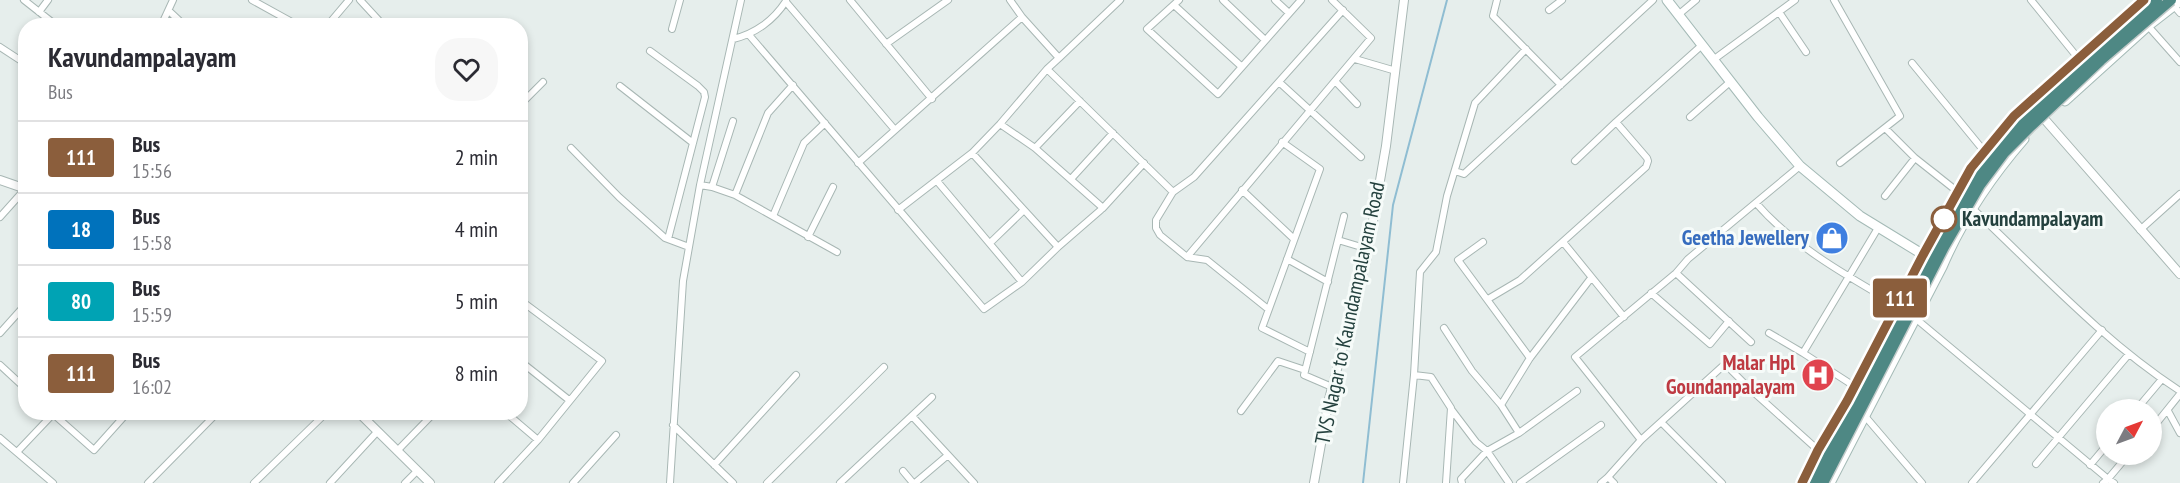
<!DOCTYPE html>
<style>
body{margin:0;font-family:"PT Sans Narrow",sans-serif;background:#f7f7f7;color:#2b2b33;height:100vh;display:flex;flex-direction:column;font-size:22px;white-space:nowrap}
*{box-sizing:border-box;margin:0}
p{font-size:20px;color:#7c7c81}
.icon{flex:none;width:33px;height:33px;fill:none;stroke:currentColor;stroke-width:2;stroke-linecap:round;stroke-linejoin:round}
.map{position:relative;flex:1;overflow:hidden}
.sheet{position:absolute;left:18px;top:18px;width:510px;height:402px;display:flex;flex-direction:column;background:#fff;border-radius:24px;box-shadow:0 3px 9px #0003}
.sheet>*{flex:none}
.badge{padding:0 12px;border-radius:4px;font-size:21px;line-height:39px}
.needle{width:39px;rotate:49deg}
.buttons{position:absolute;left:2096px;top:399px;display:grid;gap:12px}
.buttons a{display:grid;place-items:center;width:66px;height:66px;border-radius:50%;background:#fff;box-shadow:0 3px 9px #0003;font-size:30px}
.map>.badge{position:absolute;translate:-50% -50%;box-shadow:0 0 0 3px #fff}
.round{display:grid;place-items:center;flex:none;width:63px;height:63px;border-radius:24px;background:#f7f7f7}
.headline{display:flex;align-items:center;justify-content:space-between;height:102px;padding:0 30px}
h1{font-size:28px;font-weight:600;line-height:45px}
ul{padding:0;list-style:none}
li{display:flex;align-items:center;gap:18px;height:72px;padding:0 30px;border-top:2px solid #e1e1e2}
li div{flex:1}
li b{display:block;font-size:22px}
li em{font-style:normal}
li .badge{min-width:66px;font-weight:700;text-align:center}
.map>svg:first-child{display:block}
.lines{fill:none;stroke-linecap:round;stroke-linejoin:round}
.stream{stroke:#8fbdd2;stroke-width:2}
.minor-casing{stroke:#a8b7b4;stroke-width:8}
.tertiary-casing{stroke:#a8b7b4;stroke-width:10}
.secondary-casing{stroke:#a4bab6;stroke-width:11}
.minor{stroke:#fff;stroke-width:6}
.tertiary{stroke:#fff;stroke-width:8}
.secondary{stroke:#fff;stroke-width:9}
.trunk-bridge-casing{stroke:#c2cac9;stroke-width:13;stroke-linecap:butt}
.trunk-bridge{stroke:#4e8884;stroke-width:10}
.line-casing{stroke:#fff;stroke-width:14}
.line{stroke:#8b5e3c;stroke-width:9}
.stop-dot{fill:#fff;stroke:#8b5e3c;stroke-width:3}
.labels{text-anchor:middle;stroke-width:6;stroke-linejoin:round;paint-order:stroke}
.stop-label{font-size:21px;font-weight:bold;fill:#24413e;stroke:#f6fbf9;text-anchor:start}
.shop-label{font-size:21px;font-weight:bold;fill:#366cbe;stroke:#f6fbf9;text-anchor:end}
.street-label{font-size:21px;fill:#24413e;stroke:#f6fbf9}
.health-label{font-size:21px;font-weight:bold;fill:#be3a42;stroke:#f6fbf9;text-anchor:end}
</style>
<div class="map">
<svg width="2180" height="483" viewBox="0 0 2180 483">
<rect width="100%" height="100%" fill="#e6eeec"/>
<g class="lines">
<path class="stream" d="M1363 483 1393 205 1447 0"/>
<g class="minor-casing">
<path id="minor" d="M24 0 57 26
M252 0 299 26
M360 0 384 26
M850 0 932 99
M1010 0 1022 17 1059 58 1047 69 1173 192 1194 177 1343 10
M1179 0 1147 29 1218 94 1301 0
M1223 0 1265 40
M1275 0 1289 13
M1497 0 1493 16 1561 85
M1834 0 1900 116 1840 163
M2031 0 2078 58
M786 2 895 130
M1174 5 1242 67
M2174 6 2180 13
M1549 10 1562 0
M169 11 185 26
M39 12 48 0
M1779 12 1806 52
M1678 15 1696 0
M161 26 173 0
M327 26 349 0
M2148 26 2180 62
M672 29 680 0
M750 36 984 309 1022 282 1058 247 1103 208 1144 163
M733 39C755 34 774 20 786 1
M886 44 948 0
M0 47 26 64
M650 51 698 86 704 92 705 97 668 239
M1059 58 1120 0
M1355 59 1396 71
M1713 60 1795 0
M1912 63 1984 151
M1335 81 1357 104
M1279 82 1361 157
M620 86 693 143
M520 105 543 82
M1690 117 1730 82
M1000 124 1035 148 1103 208
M1885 128 1915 158 1958 192
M1282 142 1320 169 1262 328 1310 352
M571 148 619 197 665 238 689 247
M1035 148 1080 101
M972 153 1058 247
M1575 161 1616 122
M858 163 1022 17
M1455 171 1464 174 1653 0
M1071 179 1113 133
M937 181 1022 282
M700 185 712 187 733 121
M712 187 735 195 837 252
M1242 190 1294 239
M1173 192 1156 220V228L1160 235 1187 257 1207 260 1268 309
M735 195 768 113 793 85
M1885 196 1915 158
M1756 203C1793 246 1847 276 1897 305
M1973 209C2040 272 2103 341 2180 391
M898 210 972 153 1000 124 1047 69
M773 216 804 143 825 123
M0 217 26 188
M2140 230 2180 194
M808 237 833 187
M1338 240 1368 249
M1483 242 1458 260 1530 358
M1563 242 1624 317
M990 243 1024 210
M1187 257 1371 38 1332 0
M1287 259 1328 282
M1676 273 1751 342
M1651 293 1710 344 1729 321
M1488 299 1520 280 1646 167 1648 161 1647 158 1616 122 1701 46
M1915 318 2108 479 2129 454
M1444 328 1472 371 1501 405
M0 333 26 304
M1769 333 1803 353 1878 228
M1803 353 1854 386
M520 361 569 400
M0 365 26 389
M1332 387 1304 375 1344 216
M1451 409 1476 442 1487 451 1509 483
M2136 410 2162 379
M1241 411 1278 361 1305 370
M2168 411 2180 433
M51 412 94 450 128 412
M505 412 538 440
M1864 415 1922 483
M912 416 974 483
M1662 423 1722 483
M673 425 733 483
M2151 430 2180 394
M1519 433 1577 391
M0 438 53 483
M1641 440 1575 357 1676 273 1688 259 1800 166
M397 451 434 413
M17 452 54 413
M2036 464 2129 354
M714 465 796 375
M2090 465 2106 446
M903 471 913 483
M1608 477 1641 440 1725 364 1749 388 1818 450
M148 483 218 412
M254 483 327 412
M330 483 377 432
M405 483 417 471
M498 483 538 440 602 361 520 300
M573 483 616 435
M670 483 683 281 700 185 741 0
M767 483 884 367
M840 483 932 397
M915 483 948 455
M1403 483 1414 375
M1446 483 1451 408 1431 377 1414 375 1420 272 1436 252 1447 196 1475 103 1526 49
M1462 483 1461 479 1487 451 1519 433 1501 405 1530 358 1591 278
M1520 483 1601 425
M1601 483 1608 477 1614 483
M1972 483 2102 330
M2103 483 2108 479 2114 483"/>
</g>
<g class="tertiary-casing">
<path id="tertiary" d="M2040 114 2180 274
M0 180 26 189
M358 412 430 483
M1314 483 1329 399 1366 261 1386 146 1404 0"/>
</g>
<g class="secondary-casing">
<path id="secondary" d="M1667 0 1758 117 1800 166 1860 216 1927 257
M2065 101 2148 26 2180 1
M1801 483 1818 450 1847 401 1923 255 1971 168 2014 116 2144 0
M1830 483 1942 267C1962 220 1991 177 2024 139"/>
</g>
<use href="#minor" class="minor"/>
<use href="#tertiary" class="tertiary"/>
<use href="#secondary" class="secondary"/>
<g class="trunk-bridge-casing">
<path id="trunk-bridge" d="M1814 483 1934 250 1966 191 1994 153 2026 118 2157 0
M1823 483 1944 247 1980 185 2004 153 2031 126 2101 60 2171 0"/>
</g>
<use href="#trunk-bridge" class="trunk-bridge"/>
</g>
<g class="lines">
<g class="line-casing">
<path id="line" d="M1802 483 1818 450 1847 401 1923 255 1971 168 2014 116 2144 0"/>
</g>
<use href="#line" class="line"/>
</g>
<defs>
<g id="shop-disc" transform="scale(1.725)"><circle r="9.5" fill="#3f7fe0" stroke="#f6fbf9"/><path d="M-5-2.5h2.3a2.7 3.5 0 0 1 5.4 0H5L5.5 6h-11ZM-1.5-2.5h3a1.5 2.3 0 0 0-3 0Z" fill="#fff"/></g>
<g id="hospital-disc" transform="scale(1.725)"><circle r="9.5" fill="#e0444e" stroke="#f6fbf9"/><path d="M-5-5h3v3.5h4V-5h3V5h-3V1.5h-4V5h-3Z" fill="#fff"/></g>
</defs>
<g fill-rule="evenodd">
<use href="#shop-disc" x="1832" y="238"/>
<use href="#hospital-disc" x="1818" y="375"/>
</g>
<circle class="stop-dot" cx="1944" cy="219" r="12"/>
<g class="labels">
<g class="stop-label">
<text x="1962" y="226">Kavundampalayam</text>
</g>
<g class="shop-label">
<text x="1809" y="245">Geetha Jewellery</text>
</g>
<g class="street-label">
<text transform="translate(1350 313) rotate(-78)" y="7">TVS Nagar to Kaundampalayam Road</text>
</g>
<g class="health-label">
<text x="1795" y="370">Malar Hpl<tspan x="1795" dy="24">Goundanpalayam</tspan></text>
</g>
</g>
</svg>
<div class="buttons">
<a><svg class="needle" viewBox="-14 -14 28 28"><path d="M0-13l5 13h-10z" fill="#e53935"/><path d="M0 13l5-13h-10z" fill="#7c7c81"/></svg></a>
</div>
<b class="badge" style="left:1900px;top:298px;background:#8b5e3c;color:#fff">111</b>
<section class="sheet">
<div class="headline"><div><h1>Kavundampalayam</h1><p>Bus</p></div><a class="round"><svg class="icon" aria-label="heart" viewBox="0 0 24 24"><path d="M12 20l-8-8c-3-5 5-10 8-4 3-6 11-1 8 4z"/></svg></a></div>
<ul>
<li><span class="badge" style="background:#8b5e3c;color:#fff">111</span><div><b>Bus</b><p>15:56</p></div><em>2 min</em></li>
<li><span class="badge" style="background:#0072bc;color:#fff">18</span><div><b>Bus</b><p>15:58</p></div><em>4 min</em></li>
<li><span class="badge" style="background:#00a3b4;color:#fff">80</span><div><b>Bus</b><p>15:59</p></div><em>5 min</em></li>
<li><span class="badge" style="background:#8b5e3c;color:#fff">111</span><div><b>Bus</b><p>16:02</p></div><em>8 min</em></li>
</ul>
</section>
</div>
